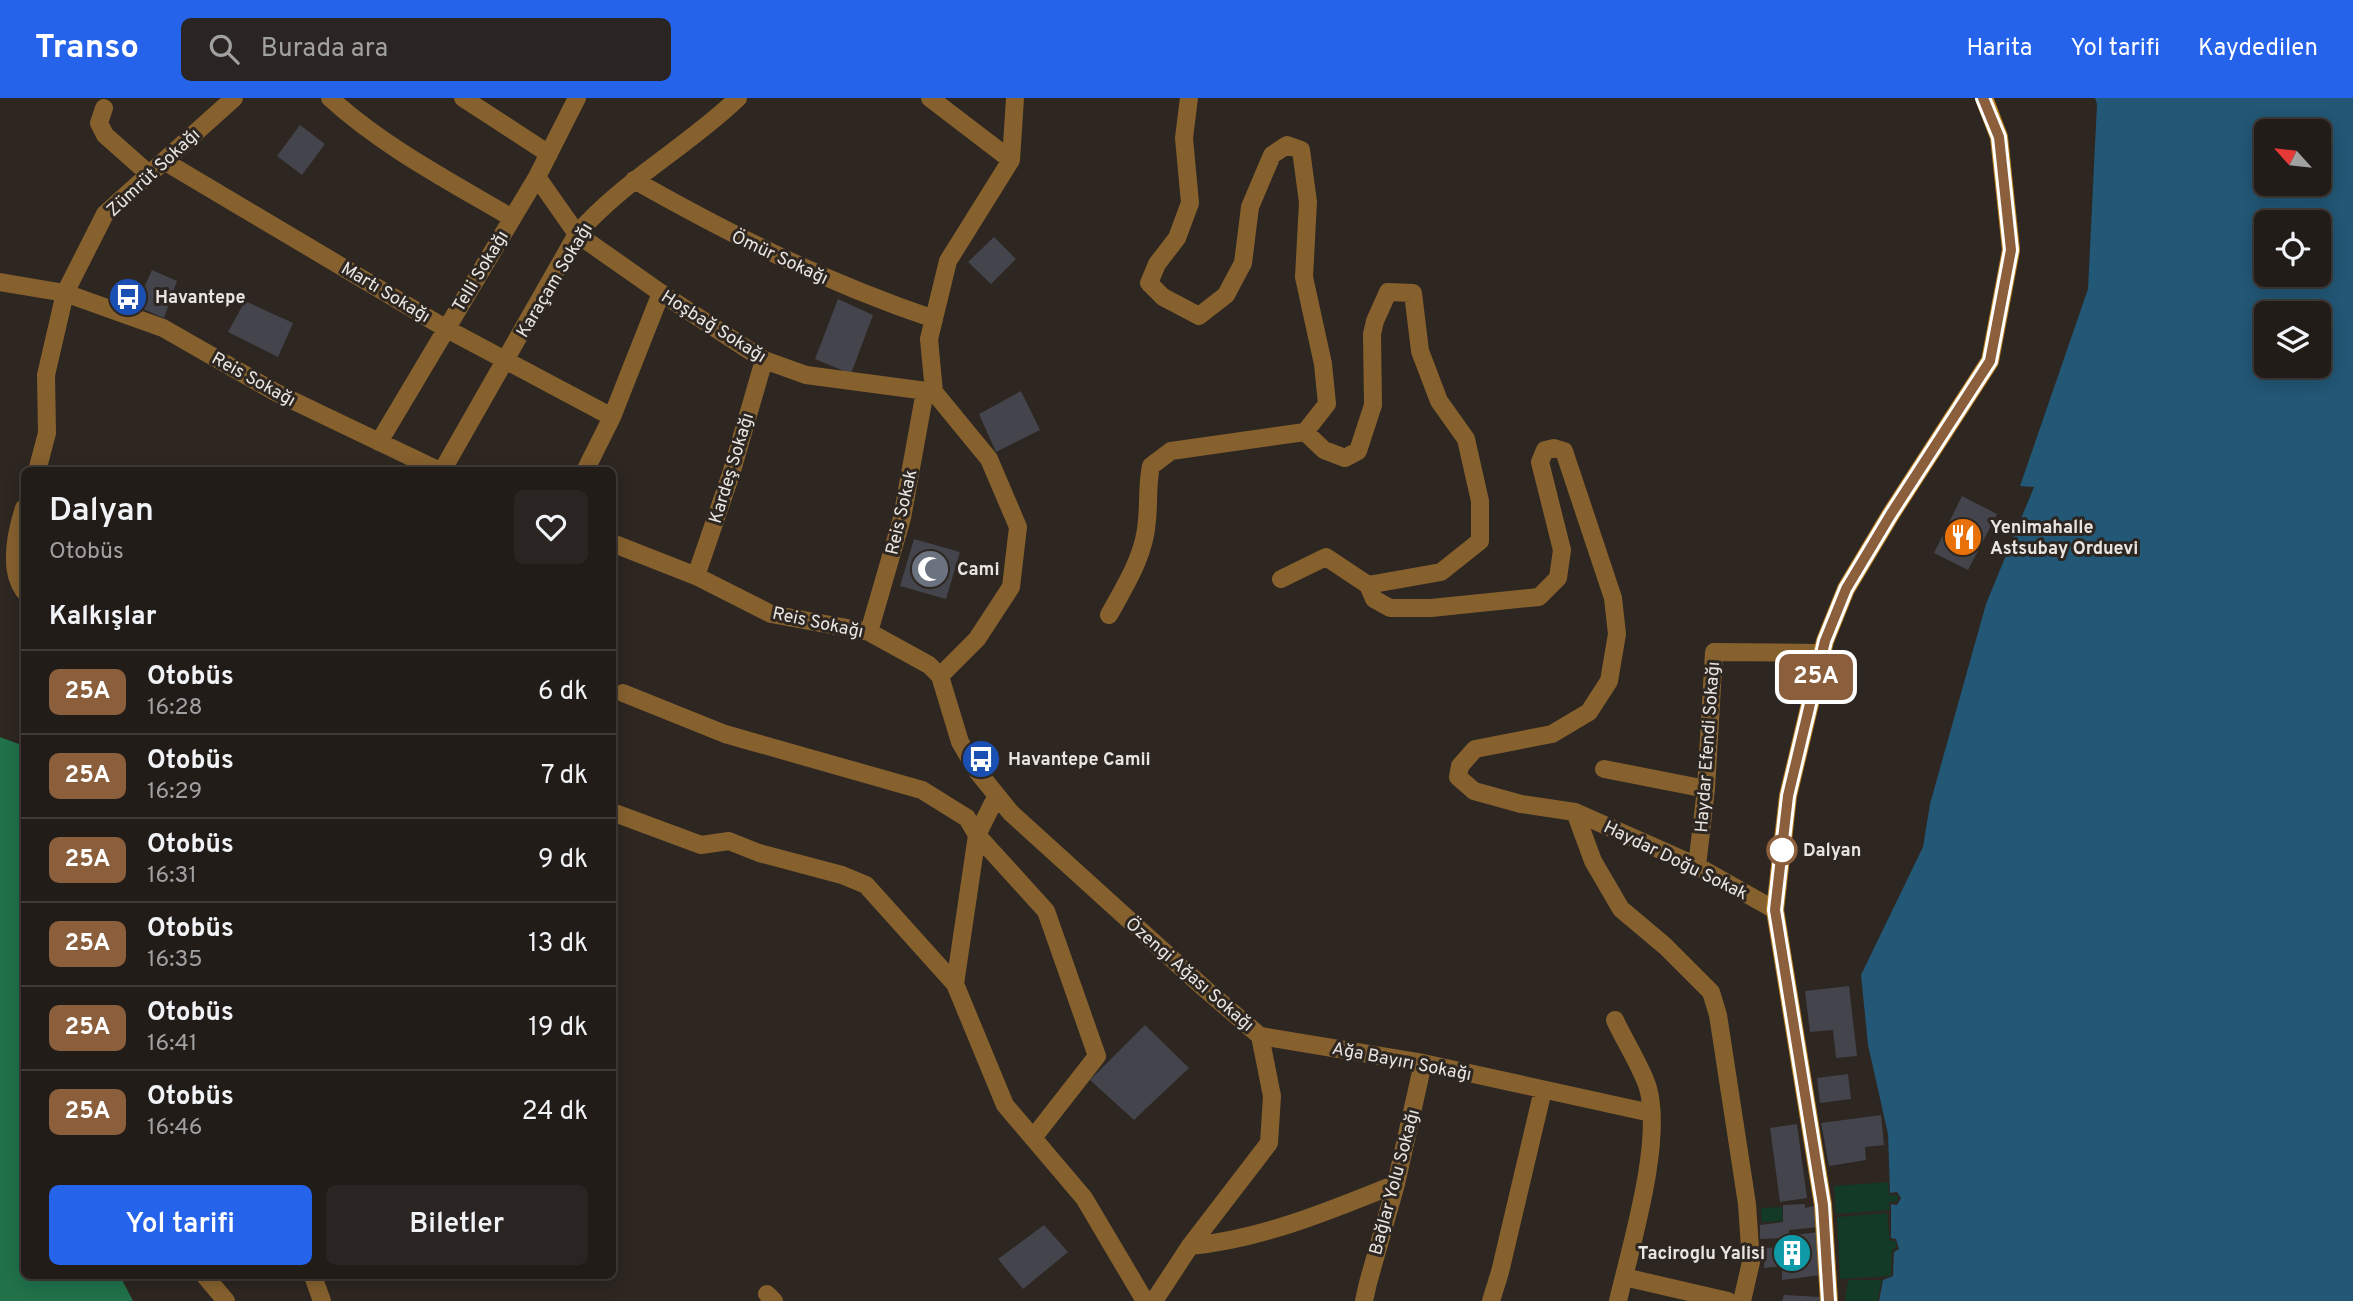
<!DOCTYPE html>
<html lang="tr">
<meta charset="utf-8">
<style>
body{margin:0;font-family:Overpass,sans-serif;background:#2a2522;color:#f1f3f6;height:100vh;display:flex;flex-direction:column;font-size:26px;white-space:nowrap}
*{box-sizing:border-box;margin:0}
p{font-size:23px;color:#a2a1a2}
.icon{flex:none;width:38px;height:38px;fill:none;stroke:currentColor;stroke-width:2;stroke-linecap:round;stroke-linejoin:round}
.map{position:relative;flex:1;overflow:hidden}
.side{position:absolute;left:21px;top:369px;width:595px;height:812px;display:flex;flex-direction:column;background:#221c19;border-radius:10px;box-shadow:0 4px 18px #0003,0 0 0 2px #3f3a38}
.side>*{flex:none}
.badge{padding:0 14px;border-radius:10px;font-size:24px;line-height:46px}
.needle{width:46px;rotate:297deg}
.controls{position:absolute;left:2254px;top:21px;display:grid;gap:14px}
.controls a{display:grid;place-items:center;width:77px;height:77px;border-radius:10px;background:#221c19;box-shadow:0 4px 18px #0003,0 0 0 2px #3f3a38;font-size:35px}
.map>.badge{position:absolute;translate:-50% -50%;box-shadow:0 0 0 4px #fff}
h2{padding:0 28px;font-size:26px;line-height:63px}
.round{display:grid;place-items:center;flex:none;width:74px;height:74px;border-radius:10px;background:#2a2522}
.overview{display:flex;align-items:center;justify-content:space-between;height:119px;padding:0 28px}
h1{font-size:33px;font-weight:600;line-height:52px}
.action{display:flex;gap:14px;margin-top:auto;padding:14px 28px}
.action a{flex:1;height:80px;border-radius:10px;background:#2563eb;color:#fff;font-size:28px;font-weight:600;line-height:80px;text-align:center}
.action a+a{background:#2a2522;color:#f1f3f6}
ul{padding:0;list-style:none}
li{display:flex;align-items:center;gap:21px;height:84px;padding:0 28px;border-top:2px solid #3f3a38}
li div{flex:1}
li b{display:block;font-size:26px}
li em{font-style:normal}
li .badge{min-width:77px;font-weight:700;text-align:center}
header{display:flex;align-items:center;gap:42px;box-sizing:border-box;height:98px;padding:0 35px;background:#2563eb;color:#fff}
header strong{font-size:33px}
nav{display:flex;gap:38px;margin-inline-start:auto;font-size:24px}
.search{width:490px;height:63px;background:#2a2522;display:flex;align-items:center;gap:18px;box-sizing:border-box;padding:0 24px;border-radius:10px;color:#a2a1a2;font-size:26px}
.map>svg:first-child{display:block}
.green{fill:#123a26}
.forest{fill:#21714b}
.water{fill:#225775;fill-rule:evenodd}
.building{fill:#44444c}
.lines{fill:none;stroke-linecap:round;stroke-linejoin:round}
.minor{stroke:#86612e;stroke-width:18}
.tertiary{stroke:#86612e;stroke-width:18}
.secondary{stroke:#bb8123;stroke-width:18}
.line-casing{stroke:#fff;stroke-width:16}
.line{stroke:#8b5e3c;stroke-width:10}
.stop-dot{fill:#fff;stroke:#8b5e3c;stroke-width:3.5}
.labels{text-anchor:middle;stroke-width:6;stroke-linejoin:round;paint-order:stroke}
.street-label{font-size:18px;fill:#e9e5e2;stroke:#2d2621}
.poi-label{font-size:18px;font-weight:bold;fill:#e9e5e2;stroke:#2d2621;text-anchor:start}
.stop-label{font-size:18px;font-weight:bold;fill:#e9e5e2;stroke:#2d2621;text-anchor:start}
</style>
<header>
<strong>Transo</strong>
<div class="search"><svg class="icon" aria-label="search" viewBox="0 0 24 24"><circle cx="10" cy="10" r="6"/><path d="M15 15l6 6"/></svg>Burada ara</div>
<nav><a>Harita</a><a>Yol tarifi</a><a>Kaydedilen</a></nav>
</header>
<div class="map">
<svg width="2353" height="1203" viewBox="0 0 2353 1203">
<rect width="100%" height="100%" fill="#2d2621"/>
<path class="green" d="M1888 1084 1889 1097H1898V1103L1889 1104 1890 1112 1836 1116 1834 1088Z
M1782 1109 1783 1123 1762 1124 1761 1110Z
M1887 1115 1890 1143H1896V1150L1892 1152 1891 1178 1840 1181 1837 1119Z
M1848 1182H1882L1877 1203H1845Z"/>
<path class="forest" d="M0 639 24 648V1178H120L133 1203H0Z"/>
<path class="water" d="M2095 0H2353V1203H1879L1883 1182 1893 1178 1894 1154 1899 1151 1896 1141 1891 1140V1106L1897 1107 1901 1100 1897 1094 1890 1095 1888 1036 1868 947 1861 877 1923 749 1930 706 1986 506 2034 389 2020 388 2088 191 2097 6ZM2266 33H2319V86H2266ZM2266 124H2319V177H2266ZM2266 215H2319V268H2266Z"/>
<path class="building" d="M300 27 325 46 302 77 277 58Z
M994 139 1016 161 991 186 968 164Z
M152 172 177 183 164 220 136 208Z
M838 201 873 217 851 276 815 261Z
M245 203 293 225 278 259 228 234Z
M1021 293 1040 332 996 354 979 316Z
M1962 398 1997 416 1968 472 1934 455Z
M914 441 960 454 946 501 900 488Z
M1849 888 1857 958 1836 960 1833 932 1810 934 1805 893Z
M1145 927 1189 970 1134 1022 1090 982Z
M1848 976 1851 1001 1820 1005 1817 980Z
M1881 1017 1884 1047 1865 1049 1866 1062 1829 1068 1821 1025Z
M1797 1026 1807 1100 1780 1104 1770 1030Z
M1805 1106V1110L1818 1107 1820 1129 1789 1132V1140L1760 1141V1127L1783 1124V1107Z
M1044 1127 1068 1154 1023 1191 998 1161Z
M1819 1134 1821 1177 1782 1182V1168L1764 1170 1765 1150 1796 1148 1794 1137Z
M1784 1197 1821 1199V1203H1782Z"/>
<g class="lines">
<path class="minor" d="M330 0C382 48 451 84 512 120
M463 0 549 56
M930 0 1011 62
M104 10 99 25 105 37 149 76
M164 63 445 230 612 319
M537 79 577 136 661 195 764 262 806 277 934 294
M634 82C733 138 825 184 934 221
M65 195 163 230 275 294 440 373
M1305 334 1324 352 1345 360 1358 353 1373 307 1372 236 1375 223 1388 194 1413 195 1420 253 1439 303 1466 341 1480 403V443L1441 474 1368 487
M379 344 537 79 577 0
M37 373 47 335 46 277 65 195 105 116 234 0
M442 373 577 136C624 82 687 49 738 0
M585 373 612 319 661 195
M24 410C16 435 8 471 24 493
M612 445 696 478 771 516 869 534 929 567 940 578 960 644 977 673 1011 715 1204 890 1260 938 1272 998 1269 1045 1190 1148 1154 1203
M696 478 731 376 764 262
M1281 481 1326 459 1368 487 1374 501 1390 510H1431L1539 499 1558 480 1562 452 1540 364 1545 352 1554 350 1564 353 1613 500 1617 536 1609 583 1589 614 1552 636 1475 651 1460 668 1458 679 1474 693 1521 706 1575 714 1697 768 1775 812
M1109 517C1126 486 1145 457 1147 422 1149 402 1147 387 1151 368L1171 353 1305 334 1327 306 1323 266 1304 179 1308 104 1301 52 1287 47 1272 57 1250 109 1243 165 1226 197 1199 218 1163 199 1149 185 1157 166 1177 140 1190 105 1184 40 1189 0
M869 534 902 420 925 293
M940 578 977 541 1011 489 1018 429 989 361 934 294 929 241 948 163 1011 62 1015 0
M623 595 725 636 922 692 967 720 977 737 955 886
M1604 671 1706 691
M996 699 977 737 1046 813 1097 958 1033 1040
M612 714 701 747 729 743 759 755 842 777 866 787 955 886 1005 1007 1084 1100 1145 1203
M1575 714 1593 763 1621 811 1665 848 1711 894 1718 917 1747 1106 1751 1164 1742 1203
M1697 768 1706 691 1714 554 1822 555
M1615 922C1624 942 1642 970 1648 990 1663 1044 1631 1147 1618 1203
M1260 938 1423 965 1651 1015
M1190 1148C1262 1141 1329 1113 1396 1086
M205 1178 226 1203
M313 1178 322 1203
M1624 1179 1728 1203
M767 1196 774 1203
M1364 1203 1368 1185 1396 1086 1423 965
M1491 1203 1500 1174 1543 992"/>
<path class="tertiary" d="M0 184 65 195"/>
<path class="secondary" d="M1829 1203 1823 1107 1775 812 1788 698 1825 543 1846 491 1891 416 1990 263 2011 152 1999 39 1984 0"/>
</g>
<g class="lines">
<g class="line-casing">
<path id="line" d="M1829 1203 1823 1107 1775 812 1788 698 1825 543 1846 491 1891 416 1990 263 2011 152 1999 39 1983 0"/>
</g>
<use href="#line" class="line"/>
</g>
<defs>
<g id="bus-disc" transform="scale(2.0125)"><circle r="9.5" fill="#1a4fb4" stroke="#2d2621"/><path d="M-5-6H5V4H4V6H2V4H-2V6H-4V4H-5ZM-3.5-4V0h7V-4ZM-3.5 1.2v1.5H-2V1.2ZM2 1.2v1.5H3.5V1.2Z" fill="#fff"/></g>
<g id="restaurant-disc" transform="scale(2.0125)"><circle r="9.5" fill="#e8710a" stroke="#2d2621"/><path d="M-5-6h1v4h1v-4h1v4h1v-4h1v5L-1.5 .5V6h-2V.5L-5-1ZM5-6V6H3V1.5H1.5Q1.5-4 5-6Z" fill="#fff"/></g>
<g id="mosque-disc" transform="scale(2.0125)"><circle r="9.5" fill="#6b7280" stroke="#2d2621"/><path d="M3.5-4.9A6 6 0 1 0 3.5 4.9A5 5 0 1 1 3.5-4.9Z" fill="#fff"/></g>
<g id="building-disc" transform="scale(2.0125)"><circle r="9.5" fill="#0f9aa8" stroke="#2d2621"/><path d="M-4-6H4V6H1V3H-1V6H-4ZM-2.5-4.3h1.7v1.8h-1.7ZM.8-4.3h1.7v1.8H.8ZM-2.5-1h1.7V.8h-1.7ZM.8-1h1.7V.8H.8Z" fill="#fff"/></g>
</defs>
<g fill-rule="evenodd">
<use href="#bus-disc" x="128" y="199"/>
<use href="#restaurant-disc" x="1963" y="439"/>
<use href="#mosque-disc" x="930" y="471"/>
<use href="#bus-disc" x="981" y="661"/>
<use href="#building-disc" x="1792" y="1155"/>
</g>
<circle class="stop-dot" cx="1782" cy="752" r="14"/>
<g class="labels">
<g class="street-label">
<text transform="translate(153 74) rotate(-43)" y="6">Zümrüt Sokağı</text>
<text transform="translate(780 159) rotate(25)" y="6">Ömür Sokağı</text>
<text transform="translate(480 173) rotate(-59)" y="6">Telli Sokağı</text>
<text transform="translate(554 182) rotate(-59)" y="6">Karaçam Sokağı</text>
<text transform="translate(386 194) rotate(31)" y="6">Martı Sokağı</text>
<text transform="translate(714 228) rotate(32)" y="6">Hoşbağ Sokağı</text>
<text transform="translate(254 281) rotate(29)" y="6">Reis Sokağı</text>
<text transform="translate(731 370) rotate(-73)" y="6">Kardeş Sokağı</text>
<text transform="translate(901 414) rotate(-77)" y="6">Reis Sokak</text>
<text transform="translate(818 524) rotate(12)" y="6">Reis Sokağı</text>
<text transform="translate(1707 649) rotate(-86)" y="6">Haydar Efendi Sokağı</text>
<text transform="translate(1676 762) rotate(26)" y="6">Haydar Doğu Sokak</text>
<text transform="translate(1190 876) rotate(41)" y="6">Özengi Ağası Sokağı</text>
<text transform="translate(1402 963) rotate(11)" y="6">Ağa Bayırı Sokağı</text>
<text transform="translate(1394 1084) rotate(-75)" y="6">Bağlar Yolu Sokağı</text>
</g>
<g class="poi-label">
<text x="155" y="205">Havantepe</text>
<text x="1990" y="435">Yenimahalle<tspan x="1990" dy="21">Astsubay Orduevi</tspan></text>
<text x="957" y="477">Cami</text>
<text x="1008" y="667">Havantepe Camii</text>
<text x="1765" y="1161" text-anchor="end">Taciroglu Yalisi</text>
</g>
<g class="stop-label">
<text x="1803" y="758">Dalyan</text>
</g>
</g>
</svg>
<div class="controls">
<a><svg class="needle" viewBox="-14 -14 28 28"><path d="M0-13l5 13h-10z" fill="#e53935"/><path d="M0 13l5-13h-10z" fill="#a2a1a2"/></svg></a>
<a><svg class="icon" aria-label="locate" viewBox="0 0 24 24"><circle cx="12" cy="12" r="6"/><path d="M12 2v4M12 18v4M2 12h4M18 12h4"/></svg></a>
<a><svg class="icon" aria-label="layers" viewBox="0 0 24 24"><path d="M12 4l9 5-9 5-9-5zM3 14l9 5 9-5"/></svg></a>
</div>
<b class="badge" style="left:1816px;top:579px;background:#8b5e3c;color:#fff">25A</b>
<section class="side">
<div class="overview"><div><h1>Dalyan</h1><p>Otobüs</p></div><a class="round"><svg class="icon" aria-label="heart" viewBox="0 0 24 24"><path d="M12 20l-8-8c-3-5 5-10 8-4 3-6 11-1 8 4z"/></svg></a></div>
<h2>Kalkışlar</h2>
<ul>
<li><span class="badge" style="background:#8b5e3c;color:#fff">25A</span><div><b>Otobüs</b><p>16:28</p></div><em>6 dk</em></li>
<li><span class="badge" style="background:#8b5e3c;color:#fff">25A</span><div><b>Otobüs</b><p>16:29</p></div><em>7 dk</em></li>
<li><span class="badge" style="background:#8b5e3c;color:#fff">25A</span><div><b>Otobüs</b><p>16:31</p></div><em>9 dk</em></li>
<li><span class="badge" style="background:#8b5e3c;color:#fff">25A</span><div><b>Otobüs</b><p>16:35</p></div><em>13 dk</em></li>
<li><span class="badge" style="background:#8b5e3c;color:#fff">25A</span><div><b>Otobüs</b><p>16:41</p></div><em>19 dk</em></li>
<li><span class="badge" style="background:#8b5e3c;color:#fff">25A</span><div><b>Otobüs</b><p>16:46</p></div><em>24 dk</em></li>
</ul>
<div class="action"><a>Yol tarifi</a><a>Biletler</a></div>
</section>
</div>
